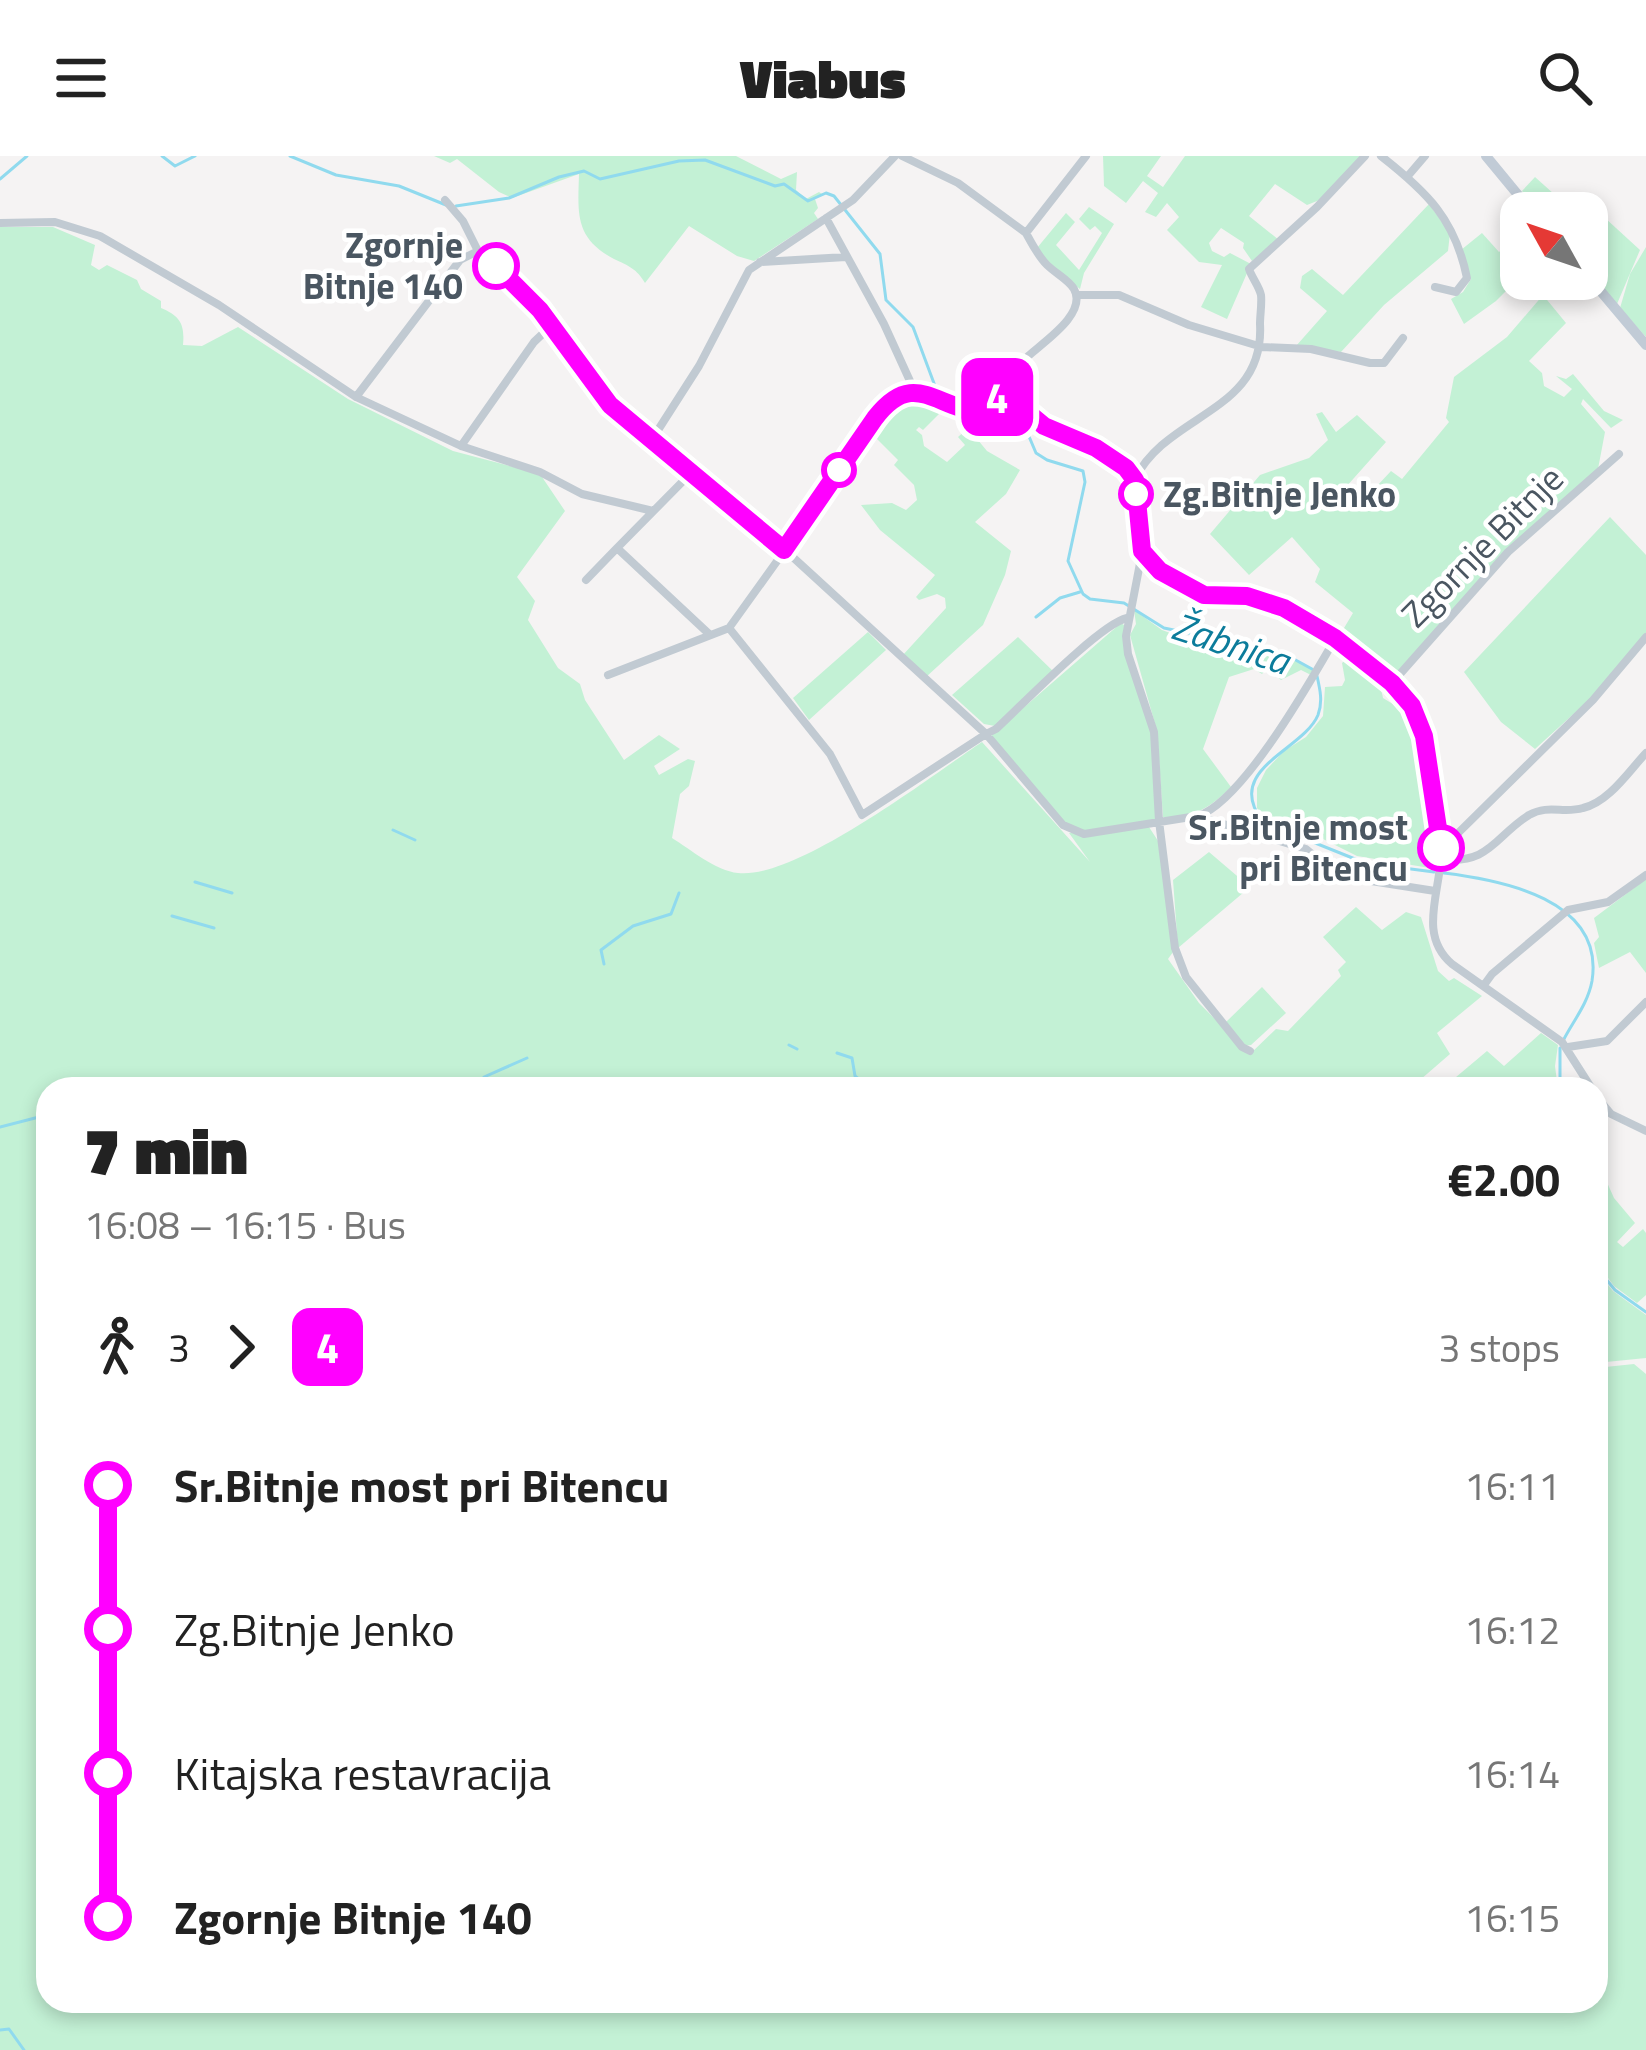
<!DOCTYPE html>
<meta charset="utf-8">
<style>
body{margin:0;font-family:"Titillium Web",sans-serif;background:#f6f6f6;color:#222;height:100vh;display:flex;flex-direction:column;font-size:45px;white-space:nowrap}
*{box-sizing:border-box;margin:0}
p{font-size:39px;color:#767676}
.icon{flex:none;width:66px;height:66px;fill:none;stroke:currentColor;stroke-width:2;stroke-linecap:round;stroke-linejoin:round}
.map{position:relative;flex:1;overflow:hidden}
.panel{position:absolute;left:36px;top:921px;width:1572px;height:936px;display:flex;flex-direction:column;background:#fff;border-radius:36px;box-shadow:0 6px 18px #0003}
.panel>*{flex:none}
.badge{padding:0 24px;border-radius:18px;font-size:42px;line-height:78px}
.needle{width:78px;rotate:310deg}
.tools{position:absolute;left:1500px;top:36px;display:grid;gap:24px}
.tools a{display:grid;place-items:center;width:108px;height:108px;border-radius:24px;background:#fff;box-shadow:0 6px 18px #0003;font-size:60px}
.map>.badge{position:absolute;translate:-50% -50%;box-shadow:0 0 0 6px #fff}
.legs{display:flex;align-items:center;gap:18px;height:132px;padding:0 48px;font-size:39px}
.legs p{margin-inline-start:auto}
.head{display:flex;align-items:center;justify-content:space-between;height:204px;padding:0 48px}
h1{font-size:66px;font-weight:800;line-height:90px}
ul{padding:0 48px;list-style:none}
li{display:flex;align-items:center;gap:42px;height:144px;font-size:45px}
li i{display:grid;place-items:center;width:18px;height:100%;margin:0 15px;background:currentColor}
li i::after{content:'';width:30px;height:30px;margin:-15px;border:9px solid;border-radius:50%;background:#fff}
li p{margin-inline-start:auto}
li:first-child i{background:linear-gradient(#0000 50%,currentColor 0)}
li:last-child i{background:linear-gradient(currentColor 50%,#0000 0)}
header{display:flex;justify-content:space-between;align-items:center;height:156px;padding:0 48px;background:#fff;font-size:54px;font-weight:800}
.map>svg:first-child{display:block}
.green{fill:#c3f1d5}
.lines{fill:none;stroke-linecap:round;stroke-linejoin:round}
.stream{stroke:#90daee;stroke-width:3}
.street{stroke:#c1cad2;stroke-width:8}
.secondary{stroke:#c1cbd6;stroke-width:10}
.line-1-casing{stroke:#fff;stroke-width:27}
.line-1{stroke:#f0f;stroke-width:18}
.stop-1-dot{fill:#fff;stroke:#f0f;stroke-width:6}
.labels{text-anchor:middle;stroke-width:9;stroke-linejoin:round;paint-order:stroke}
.stop-label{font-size:36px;font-weight:bold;fill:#4a5661;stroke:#fff;text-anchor:end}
.street-label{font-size:36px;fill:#4a5661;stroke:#fff}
.water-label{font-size:39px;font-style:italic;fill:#0c7c9b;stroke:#fff}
</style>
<header><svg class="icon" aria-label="menu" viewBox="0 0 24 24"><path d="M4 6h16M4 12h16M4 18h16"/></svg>Viabus<svg class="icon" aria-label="search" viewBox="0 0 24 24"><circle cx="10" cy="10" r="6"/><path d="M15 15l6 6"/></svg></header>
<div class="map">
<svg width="1646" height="1894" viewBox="0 0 1646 1894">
<rect width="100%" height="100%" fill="#f5f3f3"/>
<path class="green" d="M434 0H736L781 23 797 16 796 34 806 43 819 36 822 38 815 43 818 52 814 57 818 63 754 105 737 100 689 70 645 127C637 113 629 110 614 103 574 82 578 57 579 18L512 42 499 36 457 3 450 7Z
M1103 0H1161L1147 20 1163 31 1185 0H1362L1322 43 1307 49 1275 28 1249 60 1279 84 1252 105 1243 92 1244 87 1221 72 1209 87 1212 95 1224 101 1230 97 1251 108 1227 163 1201 151 1222 109 1199 106 1167 74 1179 61 1167 47 1156 61 1145 56 1158 37 1143 25 1126 47 1104 30Z
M1535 21 1564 47 1556 57H1541L1522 35Z
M1429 48 1450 77 1448 95 1384 149 1341 196 1296 190 1327 155 1300 132 1302 120 1312 113 1343 139Z
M1592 50 1640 94 1617 148 1587 112 1586 57Z
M1089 51 1114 68 1084 117 1080 133 1050 109 1037 92 1066 57 1075 66 1056 89 1079 114 1102 77 1095 70 1090 74 1079 63Z
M0 71H53L95 89 91 109 99 114 107 109 137 124 141 133 161 145V152C180 160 185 168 183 189L202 190 238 171 348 243 453 295 540 318 565 355 517 421 535 445 528 464 558 512 580 528 585 544 624 604 659 579 680 593 654 610 659 619 688 603 695 605 689 630 680 638 672 682C690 693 716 715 738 717 796 724 931 620 982 586L1090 706 1069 677 1149 671 1160 688 1173 796 1168 803 1199 847 1250 898 1276 873 1288 875 1341 820 1338 814 1346 806 1323 781 1356 751 1382 774 1406 756 1421 761 1438 815 1449 825 1454 822 1482 840 1437 877 1450 898 1420 924 1443 932 1487 895 1504 910 1541 877 1558 889 1555 910 1558 933H48V1845H1596V1212L1634 1208 1646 1218V1894H0Z
M1482 77 1499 96 1521 77V120L1496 145 1464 168 1451 143 1463 136 1471 123 1461 94Z
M1646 91V181L1620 152 1630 118Z
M1543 139 1566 167 1529 205 1542 217 1544 230 1564 241 1572 233 1556 220 1566 223 1573 218 1604 255 1623 264 1611 272 1583 243 1581 248 1605 276 1598 313 1507 393 1392 522 1338 482 1353 457 1315 426 1320 413 1292 381 1249 419 1210 378 1260 319 1309 302 1328 284 1316 258 1322 256 1336 276 1357 259 1386 286 1346 331 1362 346 1391 315 1402 323 1449 266 1446 262 1454 221 1507 181Z
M903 244 937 245 946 251 923 274 919 271 916 274 922 279 924 290 947 306 965 289 958 281 968 272 987 295 1020 314 1006 338 975 366 1011 395 1005 419 983 469 926 521 902 500 946 452 945 442 937 438 919 444 916 441 935 419 880 374 861 349 892 347 906 354 917 344 914 329 894 309 898 304 870 276 892 248Z
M1610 361 1646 399V478L1590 543 1535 593 1501 566 1464 516Z
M1134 454 1162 474 1181 481H1210L1282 499 1315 514 1311 519 1301 514 1281 524 1274 518 1281 507 1275 504 1262 518 1254 513 1229 521 1203 593 1231 631C1211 651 1193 663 1163 661L1157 575 1130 479 1136 468Z
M1121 467 1124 469 1126 499 1152 581 1157 664 1085 675 1063 667 990 581Z
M868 476 886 494 809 564 793 542Z
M1018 481 1056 518 995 570 984 568 952 539Z
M1345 504C1361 507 1382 527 1383 542L1401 553 1414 584 1422 588 1437 690 1436 713 1357 700 1321 682 1263 662 1257 652V632L1266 614 1284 595 1306 581 1323 560 1325 531 1342 530 1345 524 1342 507Z
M1209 696 1250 731 1178 792 1173 724Z
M1646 723V817L1630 796 1599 812 1594 787 1599 781 1594 762Z
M1262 831 1286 857 1251 889 1244 890 1226 866Z
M1596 979 1608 1006 1601 1013 1614 1042 1635 1067 1617 1086 1623 1091 1643 1073 1646 1077V1139L1637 1147 1614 1130 1596 1106Z
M1596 1114 1613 1135 1646 1159V1202L1596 1207Z"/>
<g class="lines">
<path class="stream" d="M162 0 175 10 195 0
M290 0 336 19 399 30 446 49
M0 23 27 0
M456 50 509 42 559 21 584 15 600 23 679 5 705 4 775 30 784 28 808 45 826 37 834 40 880 98 886 144 913 171 935 230 950 241 969 247 990 243 998 247 1025 271 1036 297 1047 304 1083 315 1085 326 1068 405 1083 438 1090 443 1124 447 1164 472 1281 496 1312 513
M1036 461 1060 442 1080 436
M1317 520C1320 533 1323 546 1318 559 1303 595 1222 613 1263 666L1365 707 1434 716
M393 674 415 684
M1444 717C1501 724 1605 743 1592 825 1588 847 1574 864 1564 883
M195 726 232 737
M172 760 214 772
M604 808 601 794 633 770 671 758 679 737
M789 889 797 893
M1560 892V933
M837 897 852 902 855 920 870 933
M484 921 527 902
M0 971 39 961
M1596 1111 1615 1134 1646 1156
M0 1874 9 1873 24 1894"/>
<path class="street" d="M902 0 958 27 1026 77
M1381 0C1427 36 1455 63 1467 122L1456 136 1435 131
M1407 21 1425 0
M445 44 463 65 478 95
M826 62 884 168 915 236
M0 67 55 66 100 80 219 149 356 241 461 290 540 316 582 338 653 355
M760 106 846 101
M1076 139H1119L1189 169 1262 191 1311 193 1370 207H1384L1403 182
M1002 235C1018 251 1032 265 1053 274 1076 285 1107 291 1126 311 1155 342 1120 389 1164 418 1182 430 1200 441 1222 442 1235 442 1246 439 1259 443 1308 457 1386 509 1413 553 1428 577 1441 667 1441 696 1441 736 1417 778 1452 808L1562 886 1592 933
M356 241 460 104 478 95 540 155 609 248 785 394 889 246 915 236 981 256C998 240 1008 223 1023 205 1035 191 1089 160 1074 133 1069 124 1055 117 1047 109 1038 100 1032 88 1026 77L1086 0
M651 285 699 210 749 114 853 44 895 0
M461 290 534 186 552 169
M692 316 617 392 708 477
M1135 323C1167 257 1265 257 1260 168 1260 159 1262 148 1261 139 1259 130 1252 122 1249 113L1317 51 1365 0
M1142 397 1126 480 1128 498 1154 576 1159 665 1175 792 1186 821 1242 891 1250 895
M586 424 617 392
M1127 462C1100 468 1022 549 996 573L986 578 862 659 830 598 729 472 785 394 986 578 1063 669 1084 678 1197 660 1306 693 1339 720 1435 735
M608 519 729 472
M1392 527 1508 396 1619 298
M1198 660C1243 645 1310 526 1335 483
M1440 685H1450L1593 544 1646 481
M1441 703C1490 709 1495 680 1529 659 1549 648 1563 658 1583 652 1609 646 1629 615 1646 597
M1484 829 1492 818 1568 754 1608 746 1646 719
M1568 891 1607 885 1646 846
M1596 940 1611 958 1646 975"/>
<path class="secondary" d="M1486 0 1533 57
M1587 119 1646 189"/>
</g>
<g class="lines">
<g class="line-1-casing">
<path id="line-1" d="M496 110 540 154 610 249 784 394 875 262C914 211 936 253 981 256L1002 235 1044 270 1096 292 1126 312 1135 324 1142 395 1160 415 1204 439 1247 440 1284 452 1335 482 1392 527 1412 550 1424 580 1441 692"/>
</g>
<use href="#line-1" class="line-1"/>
</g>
<g class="stop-1-dot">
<circle cx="496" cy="110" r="21"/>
<circle cx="839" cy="314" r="15"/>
<circle cx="1136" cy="338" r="15"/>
<circle cx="1441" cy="692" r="21"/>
</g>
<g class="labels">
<g class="stop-label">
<text x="463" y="102">Zgornje<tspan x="463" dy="41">Bitnje 140</tspan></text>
<text x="1163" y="351" text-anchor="start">Zg.Bitnje Jenko</text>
<text x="1408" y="684">Sr.Bitnje most<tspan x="1408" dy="41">pri Bitencu</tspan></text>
</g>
<g class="street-label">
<text transform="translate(1482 390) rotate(-45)" y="13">Zgornje Bitnje</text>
</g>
<g class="water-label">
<text transform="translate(1231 487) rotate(18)" y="14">Žabnica</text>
</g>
</g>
</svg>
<div class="tools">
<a><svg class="needle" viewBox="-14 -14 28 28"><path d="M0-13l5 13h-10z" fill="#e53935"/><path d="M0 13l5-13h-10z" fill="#767676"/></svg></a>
</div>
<b class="badge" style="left:997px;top:241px;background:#f0f;color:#fff">4</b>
<section class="panel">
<div class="head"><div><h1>7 min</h1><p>16:08 – 16:15 · Bus</p></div><b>€2.00</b></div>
<div class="legs"><svg class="icon" aria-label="walk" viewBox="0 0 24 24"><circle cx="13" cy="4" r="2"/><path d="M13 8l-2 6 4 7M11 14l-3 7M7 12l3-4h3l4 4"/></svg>3<svg class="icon" aria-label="forward" viewBox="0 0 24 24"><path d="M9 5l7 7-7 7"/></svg><b class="badge" style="background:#f0f;color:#fff">4</b><p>3 stops</p></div>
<ul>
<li><i style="color:#f0f"></i><b>Sr.Bitnje most pri Bitencu</b><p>16:11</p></li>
<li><i style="color:#f0f"></i><span>Zg.Bitnje Jenko</span><p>16:12</p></li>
<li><i style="color:#f0f"></i><span>Kitajska restavracija</span><p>16:14</p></li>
<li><i style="color:#f0f"></i><b>Zgornje Bitnje 140</b><p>16:15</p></li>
</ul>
</section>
</div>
